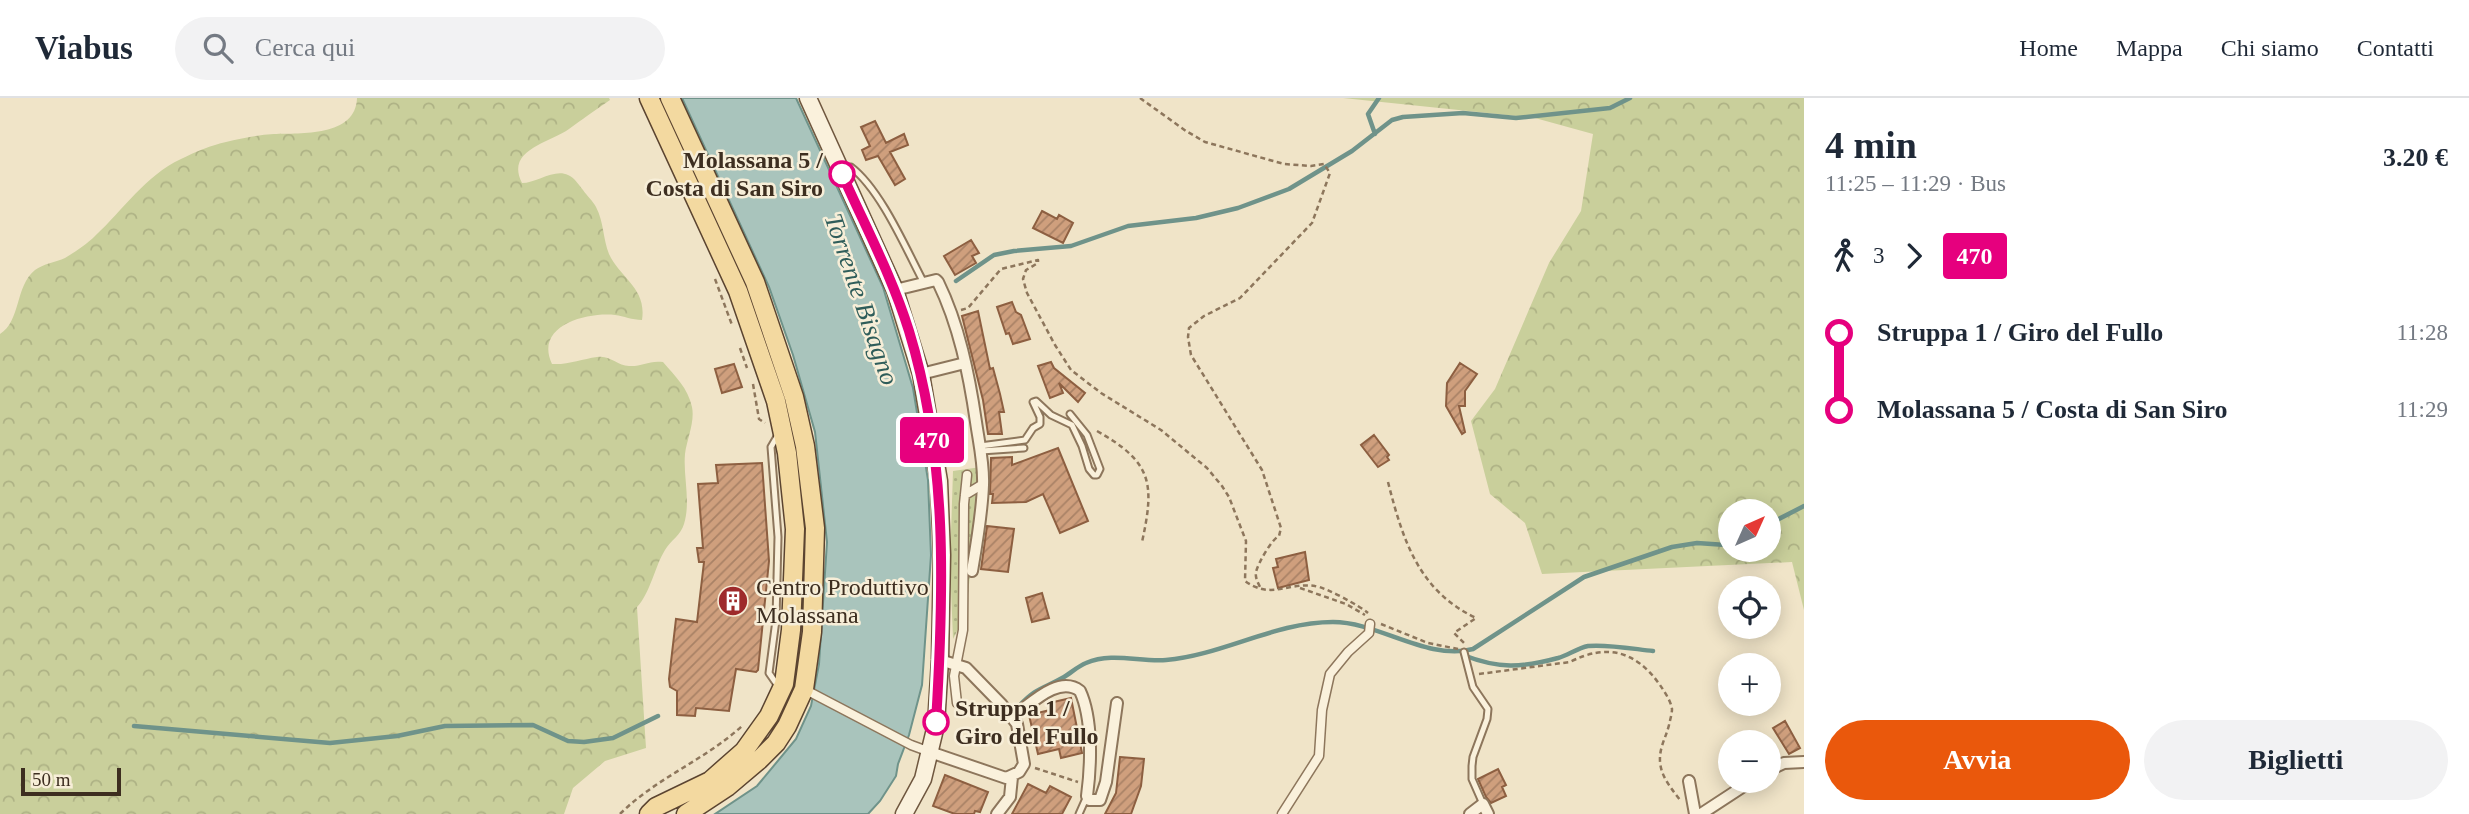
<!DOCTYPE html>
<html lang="it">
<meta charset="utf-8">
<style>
body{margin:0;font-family:"Times New Roman",serif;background:#f2f2f3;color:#1f2937;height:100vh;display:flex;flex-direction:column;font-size:26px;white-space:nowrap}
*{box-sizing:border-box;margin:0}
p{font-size:23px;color:#747a83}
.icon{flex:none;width:38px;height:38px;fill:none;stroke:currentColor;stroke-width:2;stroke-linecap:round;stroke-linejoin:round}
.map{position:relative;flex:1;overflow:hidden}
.panel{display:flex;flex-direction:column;background:#fff;width:665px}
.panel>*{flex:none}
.badge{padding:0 14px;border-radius:5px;font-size:24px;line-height:46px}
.needle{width:46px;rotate:45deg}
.controls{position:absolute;left:1718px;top:401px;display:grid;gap:14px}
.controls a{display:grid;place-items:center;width:63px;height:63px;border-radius:50%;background:#fff;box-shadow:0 4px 18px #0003;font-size:35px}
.scale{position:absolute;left:21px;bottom:18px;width:100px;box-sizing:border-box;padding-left:7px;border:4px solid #3d2e20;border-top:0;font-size:19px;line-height:24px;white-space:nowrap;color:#3d2e20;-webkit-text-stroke:5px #f7eed8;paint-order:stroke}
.map>.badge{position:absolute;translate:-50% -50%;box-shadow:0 0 0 4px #fff}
.legs{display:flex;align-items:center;gap:10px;height:77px;padding:0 21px;font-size:23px}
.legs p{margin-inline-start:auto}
.summary{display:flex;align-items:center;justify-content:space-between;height:119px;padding:0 21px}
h1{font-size:38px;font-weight:800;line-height:52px}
.primary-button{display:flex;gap:14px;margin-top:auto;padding:14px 21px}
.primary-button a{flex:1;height:80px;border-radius:42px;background:#ea580c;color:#fff;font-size:28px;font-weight:800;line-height:80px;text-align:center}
.primary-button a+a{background:#f2f2f3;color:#1f2937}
ul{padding:0 21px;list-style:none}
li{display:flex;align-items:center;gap:24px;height:77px;font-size:26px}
li i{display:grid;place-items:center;width:10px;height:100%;margin:0 9px;background:currentColor}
li i::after{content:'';width:18px;height:18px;margin:-9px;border:5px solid;border-radius:50%;background:#fff}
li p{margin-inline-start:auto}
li:first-child i{background:linear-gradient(#0000 50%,currentColor 0)}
li:last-child i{background:linear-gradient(currentColor 50%,#0000 0)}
header{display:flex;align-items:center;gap:42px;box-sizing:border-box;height:98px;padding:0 35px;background:#fff;border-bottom:2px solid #e0e1e3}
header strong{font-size:33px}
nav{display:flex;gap:38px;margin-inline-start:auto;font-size:24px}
.search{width:490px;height:63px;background:#f2f2f3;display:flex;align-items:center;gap:18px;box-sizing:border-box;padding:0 24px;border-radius:38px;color:#747a83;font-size:26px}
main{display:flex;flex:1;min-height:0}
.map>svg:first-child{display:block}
.green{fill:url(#green-dots)}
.forest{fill:url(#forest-crowns);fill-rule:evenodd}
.water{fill:#a9c4bc;stroke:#6f938a;stroke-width:2}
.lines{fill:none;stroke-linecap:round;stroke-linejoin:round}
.stream{stroke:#6f938a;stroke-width:4.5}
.building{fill:url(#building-hatch);stroke:#8d5f41;stroke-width:2}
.service-casing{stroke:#8d765c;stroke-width:9}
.pedestrian-casing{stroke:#8d765c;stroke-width:11}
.minor-casing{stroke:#8d765c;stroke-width:14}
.secondary-casing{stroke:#6f573f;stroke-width:19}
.primary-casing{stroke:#5b4430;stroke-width:21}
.path{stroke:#8d765c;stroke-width:2.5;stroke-dasharray:5 3.5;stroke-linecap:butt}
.service{stroke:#faf1dc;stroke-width:5}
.pedestrian{stroke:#faf1dc;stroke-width:8}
.minor{stroke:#faf1dc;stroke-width:10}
.secondary{stroke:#faf1dc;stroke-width:16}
.primary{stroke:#f3d9a0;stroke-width:18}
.line-1-casing{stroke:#fff;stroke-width:16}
.line-1{stroke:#e6007e;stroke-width:10}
.stop-1-dot{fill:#fff;stroke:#e6007e;stroke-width:3.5}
.labels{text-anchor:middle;stroke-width:5;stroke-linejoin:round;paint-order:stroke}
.stop-label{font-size:24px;font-weight:bold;fill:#3d2e20;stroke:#f7eed8;text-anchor:end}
.poi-label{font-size:24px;fill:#3d2e20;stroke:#f7eed8;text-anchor:start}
.water-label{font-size:26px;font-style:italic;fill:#2f5d5a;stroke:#f7eed8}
</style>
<header>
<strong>Viabus</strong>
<div class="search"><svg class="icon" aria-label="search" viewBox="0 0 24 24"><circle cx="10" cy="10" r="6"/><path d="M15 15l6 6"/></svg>Cerca qui</div>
<nav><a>Home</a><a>Mappa</a><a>Chi siamo</a><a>Contatti</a></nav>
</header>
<main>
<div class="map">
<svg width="1804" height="716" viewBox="0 0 1804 716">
<defs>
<pattern id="green-dots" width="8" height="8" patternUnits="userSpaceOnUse" patternTransform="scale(1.75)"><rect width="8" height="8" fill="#c9cf9b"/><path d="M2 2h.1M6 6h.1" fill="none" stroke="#aeb285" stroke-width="1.8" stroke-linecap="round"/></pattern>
<pattern id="forest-crowns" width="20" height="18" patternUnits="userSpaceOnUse" patternTransform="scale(1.75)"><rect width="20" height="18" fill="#c9cf9b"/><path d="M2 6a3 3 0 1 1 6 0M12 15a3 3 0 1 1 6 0" fill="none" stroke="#aeb285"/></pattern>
<pattern id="building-hatch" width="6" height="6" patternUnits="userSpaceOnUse" patternTransform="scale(1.75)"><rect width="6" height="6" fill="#cf9f7d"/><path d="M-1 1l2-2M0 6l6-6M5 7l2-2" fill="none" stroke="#a98266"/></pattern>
</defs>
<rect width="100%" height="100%" fill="#f0e4c8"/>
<path class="green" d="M981 369 966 516 953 541 950 466 953 373Z"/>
<path class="forest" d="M357 0H609L610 2C596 12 582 21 569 31 549 45 505 52 522 85 536 85 555 70 568 77 575 80 578 86 583 92 587 98 593 103 596 109 604 124 603 142 609 156 620 180 647 190 642 222 632 222 624 218 615 217 586 214 534 228 552 266 568 267 582 261 597 259 611 257 617 268 629 268 641 269 649 262 663 264 675 278 688 290 692 309 695 324 687 341 685 356 683 379 691 403 684 426 681 437 671 442 665 452 655 468 650 496 637 509L646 650 605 663 573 690 564 716H0V236C21 223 15 188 35 172 43 166 56 164 65 160 75 154 87 146 95 138 124 111 145 78 181 61 195 54 212 47 226 44 241 40 258 37 274 36 300 35 356 39 357 0Z
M1343 0H1804V512L1792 464 1542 476 1525 425 1490 396 1471 323 1495 291 1549 165 1581 113 1593 36 1535 20ZM1731 413H1769V452H1731Z"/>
<path class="water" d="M682 0H796L883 189 913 290 928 382 931 457 922 587 909 637 898 666 896 678 880 703 868 716H715L757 688 796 641 811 608 819 566 827 444 815 334 793 257 769 189Z"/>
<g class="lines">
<path class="stream" d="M1375 36 1368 16 1379 0
M956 183 994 157 1014 153 1071 148 1128 128 1196 120 1238 110 1289 91 1352 53 1392 22 1403 19 1463 15 1516 20 1610 10 1630 0
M1769 426 1804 408
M1463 557C1499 571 1521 570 1558 560 1568 557 1578 550 1588 548 1607 546 1634 551 1653 553
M1019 608C1037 589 1043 591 1064 579 1071 575 1078 568 1086 565 1112 554 1139 564 1166 562 1223 557 1275 524 1333 524 1379 524 1427 563 1473 551L1584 479 1672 449 1697 445 1726 447 1731 444
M134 628 330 645 397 638 445 628 533 627 568 643 584 644 613 640 658 618"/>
</g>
<path class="building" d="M875 23 886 45 904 36 908 47 890 54 905 81 895 87 878 58 866 62 862 52 870 48 861 29Z
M1042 113 1057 121 1059 117 1073 125 1063 145 1033 130Z
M971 142 979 155 972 158 976 165 955 177 944 158Z
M1012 204 1016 214 1021 217 1030 241 1013 246 1009 235 1006 236 997 209Z
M978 213 990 271 993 270 1000 296 1004 314H999L1002 336H988L983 302 962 218Z
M1051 264 1054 270 1085 295 1078 304 1059 285 1063 295 1050 300 1038 268Z
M1460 265 1477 276 1465 293V308H1459L1465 334 1462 336 1446 308 1447 285Z
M734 266 742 289 722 295 715 271Z
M1374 337 1389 357 1387 359 1389 362 1378 369 1361 347Z
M1058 350 1088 423 1060 435 1043 396 1026 404 992 405 993 396H990L991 360 1012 359V367Z
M762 365 769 463 758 572 756 574 736 571 729 613 696 610 695 618 677 617V593L670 589 669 581 676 521 697 524 704 464H699L697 450H703L698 386 718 385 716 367Z
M987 428 1014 431 1008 474 981 471Z
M1305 454 1309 482 1278 490 1273 470 1278 469 1276 461Z
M1042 495 1049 520 1032 524 1026 500Z
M1071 600 1082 655 1061 660 1059 651 1038 656 1029 617 1050 612 1049 605Z
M1785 623 1800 650 1789 656 1773 630Z
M1120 659 1144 661 1141 688 1131 716H1105L1116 695Z
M1498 671 1506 687 1502 689 1506 698 1491 705 1486 699 1478 681Z
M945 677 988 694 980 714 975 713 974 716H955L933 708Z
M1028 686 1046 695 1050 688 1071 699 1062 716H1012Z"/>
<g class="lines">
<g class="service-casing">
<path id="service" d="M842 71 851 69C881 92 906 151 924 185
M980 348 1025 342 1033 330 1040 326V319L1033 304 1036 303 1051 317 1072 327 1082 348 1089 371 1094 377H1097L1100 371 1087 337 1070 316
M981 353 1024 350
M1464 554 1473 589 1488 611 1487 621 1473 659 1472 668V681L1483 706
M778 588 769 575 776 522 778 439 771 349 778 337
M1079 716 1087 698"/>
</g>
<g class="pedestrian-casing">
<path id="pedestrian" d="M965 397 983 386
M804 591 911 647 930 654
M957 605 954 578 963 532 964 406 967 377
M1282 716 1319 658 1322 612 1330 576 1348 554 1369 535 1370 526"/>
</g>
<g class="minor-casing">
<path id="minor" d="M895 192 936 182 938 184C959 227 969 276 976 324 979 345 984 366 983 387 982 416 977 444 972 473
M921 276 965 265
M1012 619C1029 608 1058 576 1080 593 1093 621 1091 668 1087 698L1089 702H1100L1106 684 1117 605
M930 654 1006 680 1019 674 1024 666 1017 626 1002 607 966 570 940 562
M1769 672 1784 665 1804 664
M1689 683 1695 716
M997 716 1010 699 1012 679
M1470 716 1483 706 1488 716
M1701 716 1753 682"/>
</g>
<g class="secondary-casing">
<path id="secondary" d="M808 0 895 192 921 276 939 383 942 457 940 562 936 627 923 681 904 716"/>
</g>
<g class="primary-casing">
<path id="primary" d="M670 0 755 184 794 299 805 348 815 430 812 534 804 591 787 628 776 645 759 662 727 689 686 716
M649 716 656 709 710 683 744 653 769 618 784 586 791 532 795 431 787 355 776 303 738 193 649 0"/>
</g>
<path class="path" d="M1140 0 1186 33 1205 44 1284 66 1311 68 1324 66 1330 75 1312 125 1240 200 1204 218 1189 230 1188 239 1191 257 1262 372 1281 430 1279 438C1272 441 1258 465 1256 474 1255 480 1258 485 1261 491
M715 181 732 227
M961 212 968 210 1001 171 1038 162V165L1026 172 1023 181 1027 195 1055 247 1071 272 1101 295 1161 332 1207 370 1222 388 1229 399 1246 443 1245 483C1271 502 1288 484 1315 488 1325 489 1360 508 1368 515
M740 250 747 270
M753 286 759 321 765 325
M1097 333C1152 364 1155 385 1142 444
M1388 384C1403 443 1419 493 1476 520L1454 535 1464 545
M1300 490 1346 506 1365 517
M1381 526 1428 545 1458 551
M1479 576 1570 564C1607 545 1636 553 1660 587 1664 593 1671 603 1672 611 1672 616 1670 622 1669 627 1667 635 1664 641 1662 648 1655 671 1667 685 1680 702
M1035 670 1078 684
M620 716C656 680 705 662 742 628"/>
<use href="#service" class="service"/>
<use href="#pedestrian" class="pedestrian"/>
<use href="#minor" class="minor"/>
<use href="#secondary" class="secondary"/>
<use href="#primary" class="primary"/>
</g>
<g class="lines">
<g class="line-1-casing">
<path id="line-1" d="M842 76C865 128 892 178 909 233 948 361 944 492 936 624"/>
</g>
<use href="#line-1" class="line-1"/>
</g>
<defs>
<g id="building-disc" transform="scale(1.575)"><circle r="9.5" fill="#9e2a2b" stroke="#f7eed8"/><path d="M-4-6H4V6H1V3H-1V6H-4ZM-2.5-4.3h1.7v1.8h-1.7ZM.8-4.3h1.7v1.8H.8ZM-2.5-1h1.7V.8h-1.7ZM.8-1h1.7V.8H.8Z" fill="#fff"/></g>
</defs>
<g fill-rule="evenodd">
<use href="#building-disc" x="733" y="503"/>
</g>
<g class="stop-1-dot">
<circle cx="842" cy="76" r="12"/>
<circle cx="936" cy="624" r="12"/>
</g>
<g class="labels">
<g class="stop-label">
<text x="823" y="70">Molassana 5 /<tspan x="823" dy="28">Costa di San Siro</tspan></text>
<text x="955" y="618" text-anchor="start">Struppa 1 /<tspan x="955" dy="28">Giro del Fullo</tspan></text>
</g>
<g class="poi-label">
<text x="756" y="497">Centro Produttivo<tspan x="756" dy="28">Molassana</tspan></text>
</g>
<g class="water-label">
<text transform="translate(862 201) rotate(71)" y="9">Torrente Bisagno</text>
</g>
</g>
</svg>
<div class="controls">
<a><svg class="needle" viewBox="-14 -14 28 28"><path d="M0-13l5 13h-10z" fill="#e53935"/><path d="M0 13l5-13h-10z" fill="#747a83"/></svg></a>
<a><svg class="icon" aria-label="locate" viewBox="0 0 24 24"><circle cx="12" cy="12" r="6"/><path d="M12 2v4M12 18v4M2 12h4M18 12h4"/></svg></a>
<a>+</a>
<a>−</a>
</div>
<div class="scale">50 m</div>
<b class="badge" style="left:932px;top:342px;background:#e6007e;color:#fff">470</b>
</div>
<section class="panel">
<div class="summary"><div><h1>4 min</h1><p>11:25 – 11:29 · Bus</p></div><b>3.20 €</b></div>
<div class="legs"><svg class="icon" aria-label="walk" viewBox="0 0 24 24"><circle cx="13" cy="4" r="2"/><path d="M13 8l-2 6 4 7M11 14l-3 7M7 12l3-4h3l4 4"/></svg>3<svg class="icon" aria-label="forward" viewBox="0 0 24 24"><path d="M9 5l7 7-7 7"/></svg><b class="badge" style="background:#e6007e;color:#fff">470</b></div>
<ul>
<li><i style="color:#e6007e"></i><b>Struppa 1 / Giro del Fullo</b><p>11:28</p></li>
<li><i style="color:#e6007e"></i><b>Molassana 5 / Costa di San Siro</b><p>11:29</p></li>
</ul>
<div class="primary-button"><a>Avvia</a><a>Biglietti</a></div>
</section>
</main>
